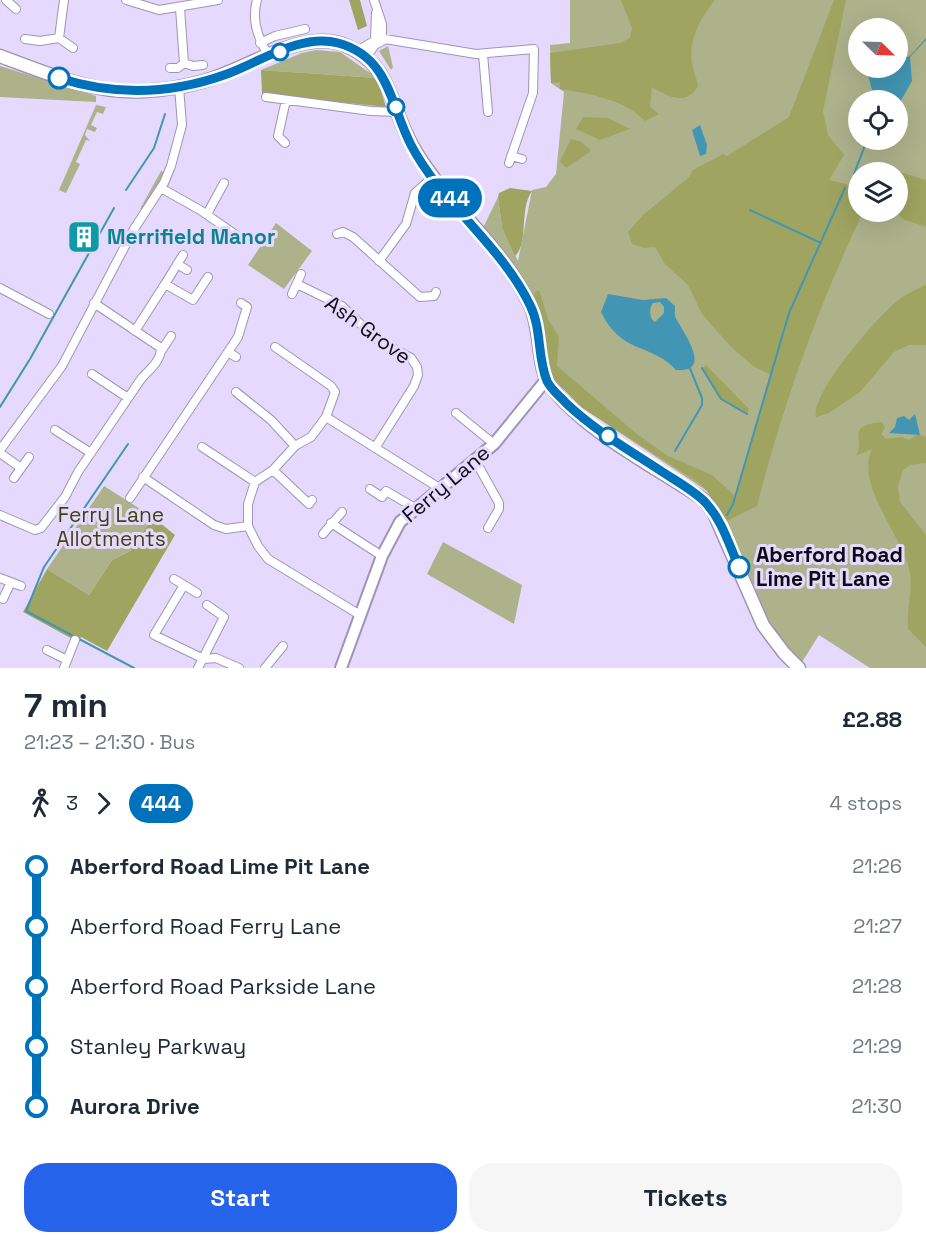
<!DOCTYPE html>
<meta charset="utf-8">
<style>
body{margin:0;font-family:"Space Grotesk",sans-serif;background:#f6f6f7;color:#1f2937;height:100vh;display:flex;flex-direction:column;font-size:22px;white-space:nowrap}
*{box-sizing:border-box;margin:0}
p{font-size:20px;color:#747a83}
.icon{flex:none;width:33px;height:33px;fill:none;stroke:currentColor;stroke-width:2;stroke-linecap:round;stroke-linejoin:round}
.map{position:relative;height:668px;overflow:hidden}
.drawer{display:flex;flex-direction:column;background:#fff;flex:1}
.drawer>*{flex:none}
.badge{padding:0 12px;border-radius:20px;font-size:21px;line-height:39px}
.needle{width:39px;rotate:113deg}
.fabs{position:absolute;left:848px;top:18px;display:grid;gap:12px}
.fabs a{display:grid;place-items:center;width:60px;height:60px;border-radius:50%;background:#fff;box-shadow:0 6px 24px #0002;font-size:30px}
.map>.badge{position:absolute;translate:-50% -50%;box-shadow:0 0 0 3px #fff}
.legs{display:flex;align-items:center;gap:9px;height:66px;padding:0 24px;font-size:20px}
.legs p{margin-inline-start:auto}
.overview{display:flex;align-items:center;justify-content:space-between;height:102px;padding:0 24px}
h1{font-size:33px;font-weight:800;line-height:45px}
.cta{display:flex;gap:12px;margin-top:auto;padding:12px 24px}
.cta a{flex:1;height:69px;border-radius:24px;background:#2563eb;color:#fff;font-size:24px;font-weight:800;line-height:69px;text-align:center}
.cta a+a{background:#f6f6f7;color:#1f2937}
ul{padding:0 24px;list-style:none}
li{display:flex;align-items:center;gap:21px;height:60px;font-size:22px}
li i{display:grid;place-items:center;width:9px;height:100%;margin:0 8px;background:currentColor}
li i::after{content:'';width:15px;height:15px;margin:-8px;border:4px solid;border-radius:50%;background:#fff}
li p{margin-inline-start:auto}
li:first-child i{background:linear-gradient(#0000 50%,currentColor 0)}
li:last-child i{background:linear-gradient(currentColor 50%,#0000 0)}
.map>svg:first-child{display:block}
.green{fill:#aeb28b;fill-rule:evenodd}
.forest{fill:#9fa461}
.water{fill:#4396b3;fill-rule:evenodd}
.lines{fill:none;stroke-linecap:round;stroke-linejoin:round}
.stream{stroke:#4396b3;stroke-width:2}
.street-casing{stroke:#9f94b5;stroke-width:10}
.secondary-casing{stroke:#9f94b5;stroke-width:14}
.primary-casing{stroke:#9f94b5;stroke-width:15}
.street{stroke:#fff;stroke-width:8}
.secondary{stroke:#fff;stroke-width:10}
.primary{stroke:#fff;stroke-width:12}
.line-1-casing{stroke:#fff;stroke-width:14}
.line-1{stroke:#0072bc;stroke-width:9}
.stop-1-dot{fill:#fff;stroke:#0072bc;stroke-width:3}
.labels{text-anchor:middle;stroke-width:6;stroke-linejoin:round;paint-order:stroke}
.culture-label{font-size:21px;font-weight:bold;fill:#0d838f;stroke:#e5dafd;text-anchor:start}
.street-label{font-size:21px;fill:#0e0a15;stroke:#e5dafd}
.park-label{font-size:21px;fill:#414410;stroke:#e5dafd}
.stop-label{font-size:21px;font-weight:bold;fill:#0e0a15;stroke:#e5dafd;text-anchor:start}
</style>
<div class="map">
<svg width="926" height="668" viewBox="0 0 926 668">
<rect width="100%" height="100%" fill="#e5dafd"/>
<path class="green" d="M570 0H926V668H870L819 635 802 662 782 642 770 625 727 521 707 491 581 407 549 374 536 302 482 230 498 197 502 228 518 261 532 190 546 187 556 174 564 92 551 83 550 45 570 43ZM858 28H897V68H858ZM858 100H897V140H858ZM858 172H897V212H858Z
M388 46 393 67 391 70 379 51Z
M316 50 340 52 377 78 261 70 302 53Z
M0 66 96 96V102L0 97Z
M96 105 106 107 103 114 97 112 91 125 97 128 95 132 87 129 85 135 90 141 86 140 76 162 80 164 66 193 59 190Z
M161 171 165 172 144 208 140 209Z
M276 223 312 251 284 289 248 265Z
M104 486 153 517 130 551 112 560 89 595 47 569Z
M443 542 522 585 514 624 427 574Z"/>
<path class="forest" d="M349 0H360L367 26 358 30Z
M621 0H715C701 17 688 40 692 63 693 71 697 78 698 86 686 107 667 96 652 87L650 107 659 114 645 121C626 100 588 93 560 89V82L551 83 550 53 620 43 630 38 632 28Z
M834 0H846L823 111 828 135 844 155 829 180 858 187V212H863C818 307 783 404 757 506L727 521 707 491 699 483 581 407 549 374 540 313 534 293 539 290 548 319 559 337 557 366 637 434 668 456 712 475 735 496 771 375 753 366 731 347 702 314 688 285 665 264 655 247 644 248 632 244 628 232 643 215 689 177 693 170 723 154 727 156 789 117Z
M261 70 377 78 386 107 262 94Z
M583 117 608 118 630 129 600 140 576 129Z
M571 139 582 142 591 151 566 168 560 161Z
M877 165 926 180V227L905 220 894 212H897V172H865L869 167Z
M510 188 532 191C519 208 529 244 515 256L502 228 498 197 499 193Z
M926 285V345H909L894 352 860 392 829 413 816 417C811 392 878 317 897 301 906 294 916 289 926 285Z
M706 365 749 409 747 414 721 399 702 368Z
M882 422 885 428 881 434 886 439 902 437 909 440 918 434 926 437V463L910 465 903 470 898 486 900 502 926 535V647L908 629C906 609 914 588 909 569 901 534 855 485 872 449L856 456C866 438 844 426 882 422Z
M153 517 175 535 107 651 81 637 78 642 23 612 47 569 89 595 112 560 130 551Z"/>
<path class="water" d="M926 38V40L910 57 912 81 899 104 897 106V100H875L868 75 871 68H897V60L910 56Z
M700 125 707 145 706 154 700 156 692 130Z
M608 294 643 300 666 298 675 306C675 311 674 316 677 320 683 332 714 373 676 370 652 343 622 355 601 312ZM660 302 664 307V313L655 322C649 319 649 307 653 303Z
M915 414 920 435 889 433 895 427 897 418 904 416 909 420Z"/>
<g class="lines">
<path class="stream" d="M854 174 867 140
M126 190 154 148 165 114
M750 210 821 243
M702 368 721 399 747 414
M0 407 30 359 114 208
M128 444 44 567 26 611 134 668
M675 451 702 405V398L689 366
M727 515 733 504 789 313 845 188"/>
<g class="street-casing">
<path id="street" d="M6 0 16 9
M64 0 59 38 73 48
M126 0 159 10 218 0
M257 0C251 20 258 39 269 56
M374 0 382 24V41
M180 8 184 63 193 66 203 65
M25 39 40 41 59 38
M375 39 376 13
M260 43 275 36 305 29
M357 51 379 38 476 54 534 49 533 93 509 163
M483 54 488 112
M366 57 375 45 384 40
M170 68H178L184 63
M266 97 371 111 398 112
M285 143 278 136 286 100
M511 156 522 159
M161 188 200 210 239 237
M207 214 224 183
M337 234 343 232 353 237 420 297 434 296 436 292
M379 261 406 224 415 193 432 178
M177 264 187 270
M165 284 183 255
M297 284 342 306 376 339 411 358 417 367 418 375 414 386 375 448
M0 288 49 314
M292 294 301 274
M135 331 165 284 193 300 208 277
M275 347 331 386 335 392 326 417 441 489
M162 350 171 336
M228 352 236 357
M92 374 128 398
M236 392 271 420 295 446
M456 413 494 444
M326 417 311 437 295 446 273 470 255 482 248 504V526L258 546 268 559 360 615
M55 430 91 453
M202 447 255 482
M0 450 62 366 134 229 164 183 171 166 182 125 179 87
M0 453 21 468
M475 460 499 503V509L488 528
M273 470 309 504 312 500
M143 477 214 525 226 529 248 526
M14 478 29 457
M370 489 382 497 386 491 415 508
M130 498 238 337 247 307 241 303
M0 515 35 530 41 528 65 497 78 472 141 379C149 370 161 361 161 348L94 303
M331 523 382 556
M323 534 342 512
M0 578 21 586
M174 579 197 593
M184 585 154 635 204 659
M3 599 11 582
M47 650 67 660
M204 659 216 658 239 668
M64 668 75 640
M198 668 224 617 207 605
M265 668 283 646"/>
</g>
<g class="secondary-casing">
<path id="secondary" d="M341 668 382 556 400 522 494 444 546 380"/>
</g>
<g class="primary-casing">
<path id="primary" d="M0 56C46 73 93 94 144 91 163 90 183 87 201 82 241 72 302 29 342 44 394 64 389 107 413 147 446 204 502 246 530 305 542 329 536 370 552 388 589 434 654 466 703 499L713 511 763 625 784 653 799 668"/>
</g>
<use href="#street" class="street"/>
<use href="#secondary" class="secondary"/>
<use href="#primary" class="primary"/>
</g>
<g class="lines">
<g class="line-1-casing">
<path id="line-1" d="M59 78C115 96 172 94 227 74 260 62 301 33 338 43 390 57 390 105 411 145 442 204 501 245 530 305 542 329 537 357 547 381 551 390 560 396 566 403 594 430 629 450 661 471 676 481 693 490 705 502 722 520 729 545 739 567"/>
</g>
<use href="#line-1" class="line-1"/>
</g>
<defs>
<g id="building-square" transform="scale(1.725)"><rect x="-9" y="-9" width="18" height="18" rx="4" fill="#0f9aa8" stroke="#e5dafd"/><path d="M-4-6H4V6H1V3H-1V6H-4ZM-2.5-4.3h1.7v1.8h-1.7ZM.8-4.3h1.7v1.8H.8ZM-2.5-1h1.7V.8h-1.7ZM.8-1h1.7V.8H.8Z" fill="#fff"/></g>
</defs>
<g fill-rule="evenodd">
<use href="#building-square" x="84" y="237"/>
</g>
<g class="stop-1-dot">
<circle cx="280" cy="52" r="8"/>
<circle cx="59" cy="78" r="10"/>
<circle cx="396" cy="107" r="8"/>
<circle cx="608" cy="436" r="8"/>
<circle cx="739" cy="567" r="10"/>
</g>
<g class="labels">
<g class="culture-label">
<text x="107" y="244">Merrifield Manor</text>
</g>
<g class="street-label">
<text transform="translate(368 330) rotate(36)" y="7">Ash Grove</text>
<text transform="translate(446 484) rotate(-40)" y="7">Ferry Lane</text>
</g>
<g class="park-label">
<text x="111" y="522">Ferry Lane<tspan x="111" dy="24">Allotments</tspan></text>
</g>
<g class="stop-label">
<text x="756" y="562">Aberford Road<tspan x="756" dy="24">Lime Pit Lane</tspan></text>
</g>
</g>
</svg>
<div class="fabs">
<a><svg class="needle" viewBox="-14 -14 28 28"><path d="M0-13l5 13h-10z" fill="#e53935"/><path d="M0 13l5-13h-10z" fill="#747a83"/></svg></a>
<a><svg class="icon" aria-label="locate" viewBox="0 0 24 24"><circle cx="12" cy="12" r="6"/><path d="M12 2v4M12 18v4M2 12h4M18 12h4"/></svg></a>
<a><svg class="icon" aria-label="layers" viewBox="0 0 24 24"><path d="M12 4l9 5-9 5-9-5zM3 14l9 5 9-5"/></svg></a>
</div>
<b class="badge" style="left:450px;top:198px;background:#0072bc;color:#fff">444</b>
</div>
<section class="drawer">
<div class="overview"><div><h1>7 min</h1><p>21:23 – 21:30 · Bus</p></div><b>£2.88</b></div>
<div class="legs"><svg class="icon" aria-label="walk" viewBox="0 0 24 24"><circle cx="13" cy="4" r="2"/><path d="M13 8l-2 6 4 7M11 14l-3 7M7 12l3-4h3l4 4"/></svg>3<svg class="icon" aria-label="forward" viewBox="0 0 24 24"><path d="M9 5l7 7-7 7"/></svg><b class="badge" style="background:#0072bc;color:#fff">444</b><p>4 stops</p></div>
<ul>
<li><i style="color:#0072bc"></i><b>Aberford Road Lime Pit Lane</b><p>21:26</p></li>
<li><i style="color:#0072bc"></i><span>Aberford Road Ferry Lane</span><p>21:27</p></li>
<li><i style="color:#0072bc"></i><span>Aberford Road Parkside Lane</span><p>21:28</p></li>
<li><i style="color:#0072bc"></i><span>Stanley Parkway</span><p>21:29</p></li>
<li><i style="color:#0072bc"></i><b>Aurora Drive</b><p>21:30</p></li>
</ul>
<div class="cta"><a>Start</a><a>Tickets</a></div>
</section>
